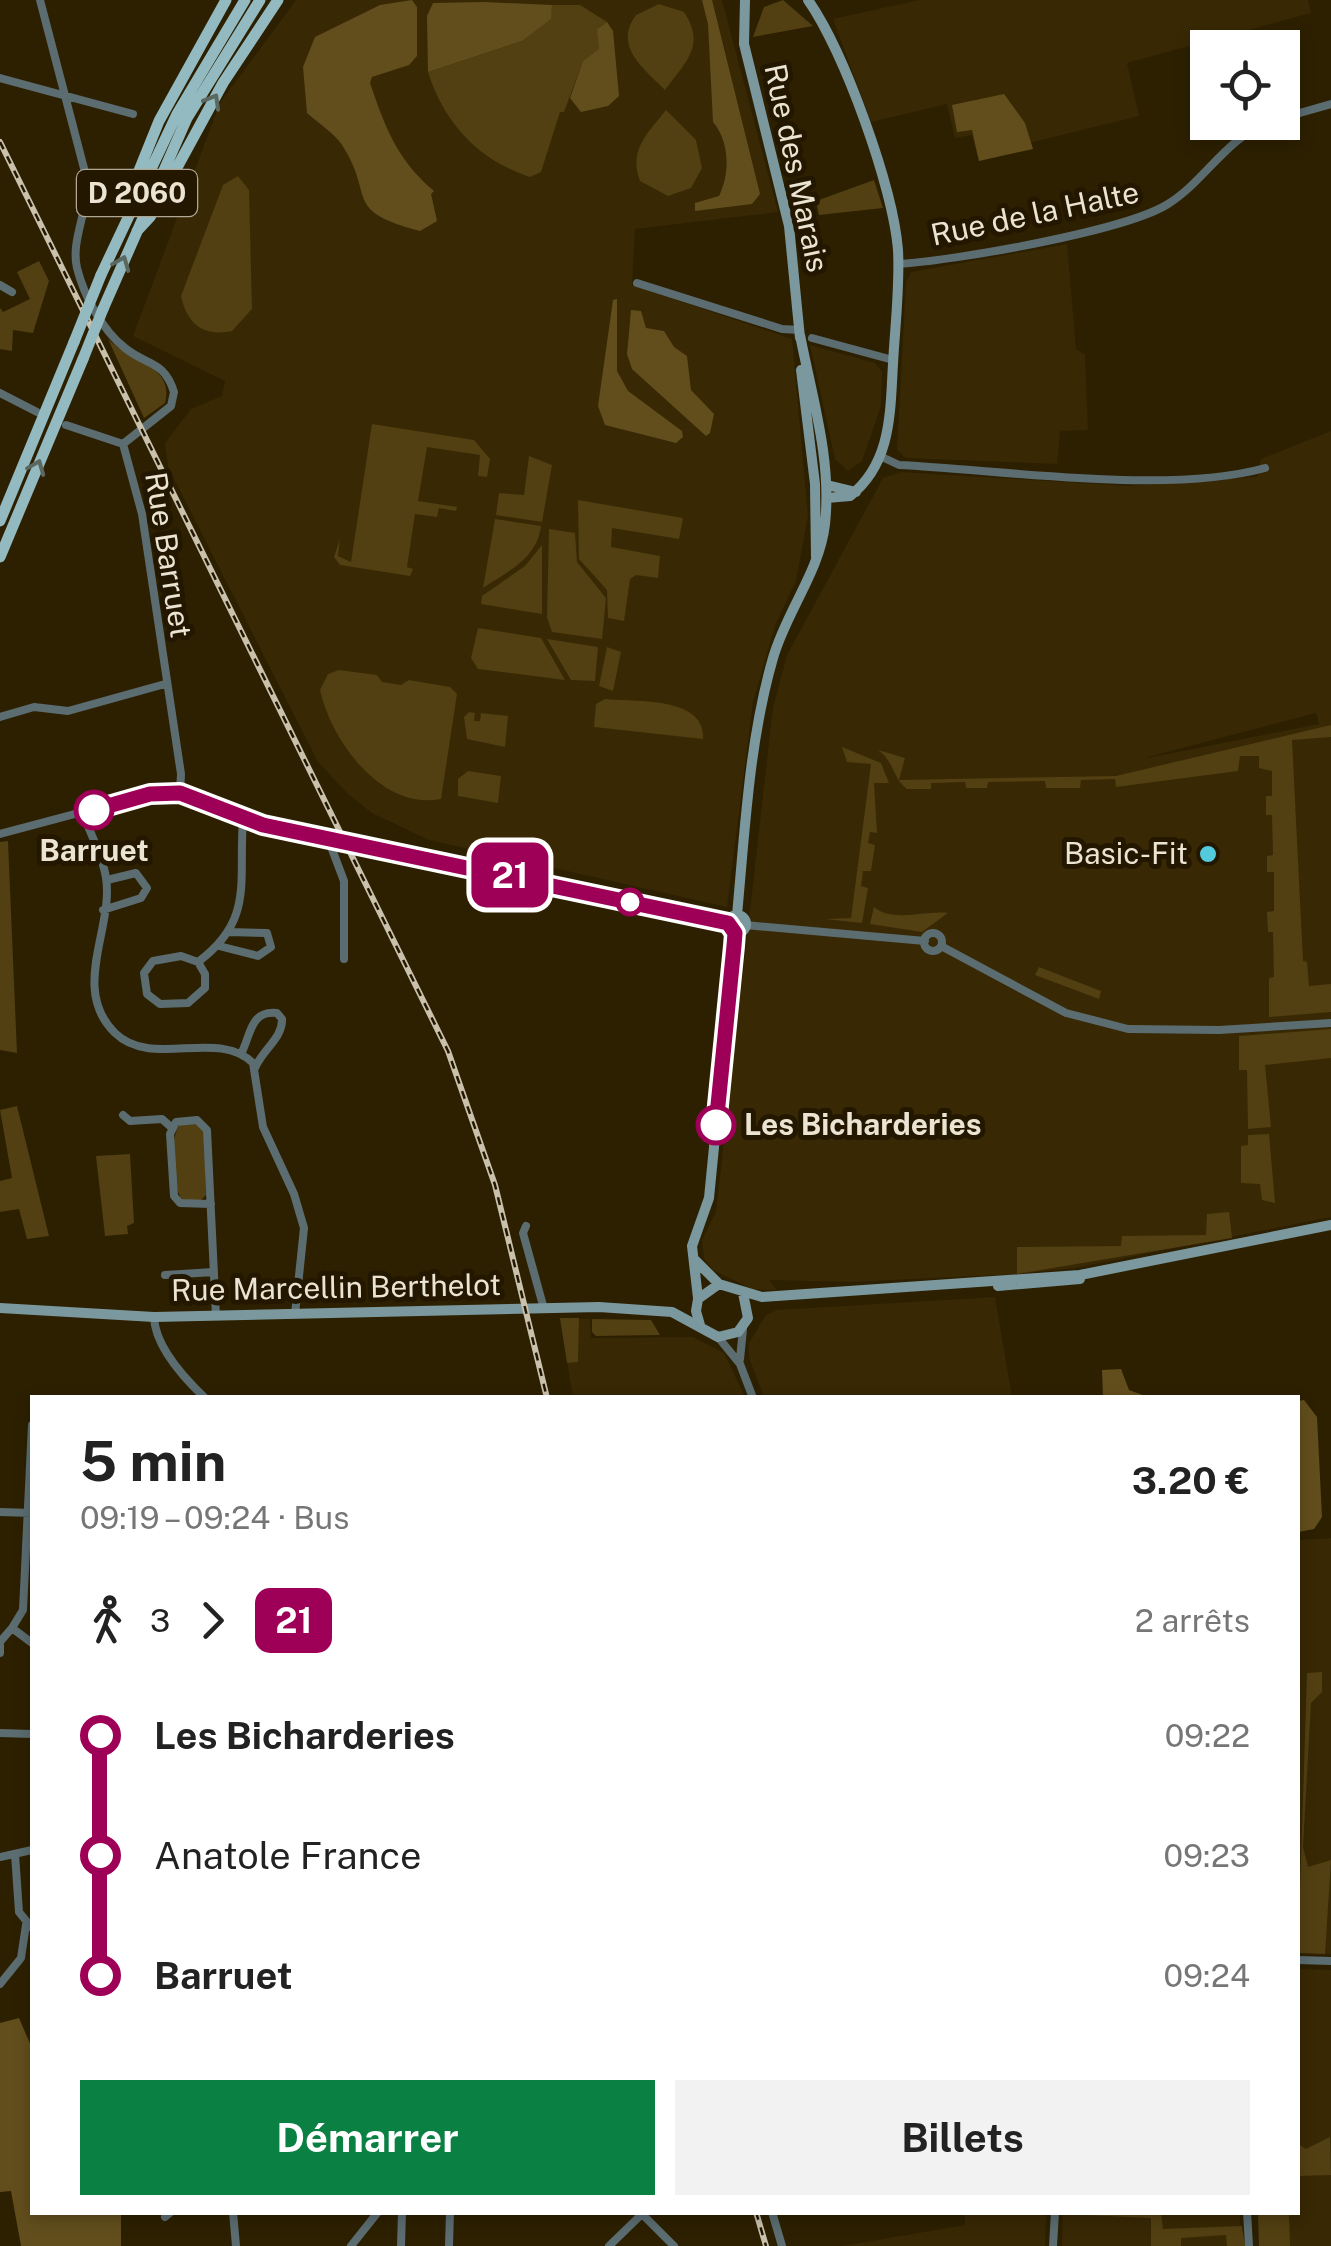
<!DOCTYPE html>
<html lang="fr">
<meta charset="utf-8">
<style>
body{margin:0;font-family:"Public Sans",sans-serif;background:#f2f2f2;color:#222;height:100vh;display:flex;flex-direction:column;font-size:38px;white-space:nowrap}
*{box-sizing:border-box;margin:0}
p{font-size:32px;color:#767676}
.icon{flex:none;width:55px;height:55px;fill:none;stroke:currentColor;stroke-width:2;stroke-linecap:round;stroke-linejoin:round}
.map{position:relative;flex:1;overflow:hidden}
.side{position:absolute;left:30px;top:1395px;width:1270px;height:820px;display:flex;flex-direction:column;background:#fff;border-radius:0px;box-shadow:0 5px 15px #0003}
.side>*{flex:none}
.badge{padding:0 20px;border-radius:15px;font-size:35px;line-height:65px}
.fabs{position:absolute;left:1190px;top:30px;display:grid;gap:20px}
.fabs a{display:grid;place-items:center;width:110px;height:110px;border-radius:0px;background:#fff;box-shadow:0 5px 15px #0003;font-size:50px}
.map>.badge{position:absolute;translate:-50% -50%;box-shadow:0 0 0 5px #fff}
.legs{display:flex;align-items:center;gap:15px;height:110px;padding:0 50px;font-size:32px}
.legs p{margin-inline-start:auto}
.summary{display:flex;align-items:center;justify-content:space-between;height:170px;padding:0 50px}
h1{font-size:55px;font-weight:700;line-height:75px}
.action{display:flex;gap:20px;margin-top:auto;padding:20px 50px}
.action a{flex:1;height:115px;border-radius:0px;background:#0b8043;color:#fff;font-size:40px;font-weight:700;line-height:115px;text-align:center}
.action a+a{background:#f2f2f2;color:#222}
ul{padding:0 50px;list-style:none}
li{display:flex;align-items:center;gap:35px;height:120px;font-size:38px}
li i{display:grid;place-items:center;width:15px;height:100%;margin:0 12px;background:currentColor}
li i::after{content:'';width:25px;height:25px;margin:-12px;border:8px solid;border-radius:50%;background:#fff}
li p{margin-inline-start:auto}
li:first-child i{background:linear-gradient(#0000 50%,currentColor 0)}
li:last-child i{background:linear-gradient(currentColor 50%,#0000 0)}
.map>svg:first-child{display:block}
.built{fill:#382804;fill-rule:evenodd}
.green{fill:#523f12}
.forest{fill:#624e1d}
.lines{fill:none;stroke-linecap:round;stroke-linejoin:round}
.street{stroke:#5b6d71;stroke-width:8}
.secondary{stroke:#7b989e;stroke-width:10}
.primary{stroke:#93bac1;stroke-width:11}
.rail-casing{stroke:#cac1ac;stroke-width:6}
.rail{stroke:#231700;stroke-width:2.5;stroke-dasharray:8;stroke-linecap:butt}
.primary-bridge{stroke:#93bac1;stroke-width:11}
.oneway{stroke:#5b6860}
.line-1-casing{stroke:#fff;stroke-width:22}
.line-1{stroke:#9f0057;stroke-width:15}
.stop-1-dot{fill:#fff;stroke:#9f0057;stroke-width:5}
.poi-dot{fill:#54cadd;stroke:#231700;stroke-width:4}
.labels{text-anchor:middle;stroke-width:10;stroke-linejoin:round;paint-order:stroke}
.shield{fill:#231700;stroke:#b0a693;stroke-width:2.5}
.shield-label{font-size:28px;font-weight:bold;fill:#ece4d2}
.street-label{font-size:30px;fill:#ece4d2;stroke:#231700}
.stop-label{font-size:30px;font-weight:bold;fill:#ece4d2;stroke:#231700}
.poi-label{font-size:30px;fill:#ece4d2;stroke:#231700;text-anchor:end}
</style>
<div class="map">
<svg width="1331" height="2246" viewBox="0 0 1331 2246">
<rect width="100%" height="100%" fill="#2d2001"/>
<path class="built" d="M296 0H722L778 212 635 229 632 285 792 339 808 516 796 581 776 623 753 702 727 907 429 840 372 813 348 794 318 762 168 467 165 443 191 409 222 396 225 381 133 336 220 103Z
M919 0H1308L1311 13 1127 63 1139 116 977 156 972 135 955 138 947 104 871 122 833 19Z
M1067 244 1076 349 1085 355 1088 430 1060 431 1057 464 906 458 897 450 906 282 911 272Z
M810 345 875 363 882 372 881 406 862 461 848 471 835 459Z
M1331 431V1217L1075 1268 1017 1274 850 1282 769 1280 777 1290 752 1289 713 1270 704 1258 702 1240 716 1212 773 707 787 655 883 478 901 472 1129 486 1257 477 1261 459ZM1316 713 1319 724 1147 758 1148 757Z
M995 1297 1012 1397H764L749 1358V1343L766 1315 777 1310Z
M560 1318 590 1319 591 1338 693 1337 724 1353 745 1397H573Z
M1331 1538V1954L1298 1953V1540Z
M1298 1969 1331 1970V2246H1259L1258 2213 1298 2212Z
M965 2213H1046L1045 2246H842L965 2225Z
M1063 2213H1240L1241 2246H1062Z"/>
<path class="green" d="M783 0 813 26 753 37 764 7Z
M659 4 684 12C706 45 686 62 665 90 643 68 613 46 636 15Z
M552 5H580L607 22 598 28 599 50 583 61 564 112H560L541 172 530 177C478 160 444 123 428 72L522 41 550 19Z
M666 110 696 140 702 168 691 188 668 196 640 181C628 150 648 133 666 110Z
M238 176 249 190 252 309 232 331C203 337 187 324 181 296L223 185Z
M874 180 883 208 819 215 816 201Z
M39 261 49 281 33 333 13 330 12 351 0 349V308L3 312 30 299 17 272Z
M108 339C129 361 175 365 165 403L144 418Z
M372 424 474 440 490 459 487 477 478 476 480 455 427 447 418 501 457 507 456 511 439 508 437 517 415 514 407 567 413 569 410 576 340 565 334 557 340 539 338 556 351 562Z
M529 456 552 465 542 522 496 515 499 493 524 495Z
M578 500 683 518 679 539 612 528 611 547 660 556 658 578 636 575 630 579 624 621 608 618 607 590 579 559Z
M495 519 541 526C537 559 508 571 483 588Z
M549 529 575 533 577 562 606 598 602 639 552 632 547 617Z
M542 545V614L481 604 482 596 525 566Z
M478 628 541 638 565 680 478 669 471 658Z
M547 639 598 647 595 681 571 680Z
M607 647 621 652 613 691 599 686Z
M339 670 377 675 382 682 401 685 409 680 450 687 457 694 441 799C382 811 331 741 320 690L328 674Z
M605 699C635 702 706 696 703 739L594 727 596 704Z
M469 712 475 713 474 721H480L481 713 508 716 505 747 467 739 464 717Z
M1331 725V737L1292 740 1303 961 1307 962 1309 986 1331 984V1012L1269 1017V978L1274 977 1273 932H1268L1267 912 1274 911V872H1267V856L1273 855 1272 815H1266V796H1272V771L1259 768V756H1240L1238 771 1116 787 1115 779 1081 780 1080 788H1046L1045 781 988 782 987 788H966L965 782 931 783V789H907C893 779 894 761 878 750L905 758 899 780 1116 776Z
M842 747 881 763 889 783H874L877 833 870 832 868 843 875 845 871 871H863L861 886 868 888 862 923 825 919 851 918 871 764 847 762Z
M468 771 501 776 498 803 458 796V779Z
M8 841 17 1053 0 1050V842Z
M874 907C893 923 925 910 948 913L922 932 870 924Z
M1039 967 1101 991 1099 999 1035 975Z
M1331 1029V1058L1265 1065 1271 1127 1248 1129 1247 1070H1239V1036Z
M17 1106 49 1236 27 1239 19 1209 0 1212V1181L12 1178 0 1110Z
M198 1124 204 1130 206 1195 200 1201H183C171 1186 169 1139 180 1124Z
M1269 1134 1275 1203 1262 1200 1260 1184 1241 1183V1146L1248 1145V1135Z
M130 1154 134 1223 127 1226 128 1234 105 1236 96 1156Z
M1229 1212 1232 1238 1017 1274V1247L1121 1246 1122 1236 1206 1235 1207 1214Z
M560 1318H579L578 1362 567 1363Z
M592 1319 651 1320 660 1335 596 1336 592 1332Z
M1322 1672V1692L1311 1703 1303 1847 1308 1867 1331 1860 1325 1954 1298 1953 1307 1673Z
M1330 2137 1331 2175 1298 2176V2144L1306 2149Z
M1161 2213 1163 2229 1242 2226 1245 2246H1227L1226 2235 1181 2238V2246H1151V2218L1062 2214Z
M1258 2213H1289L1290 2246H1259Z"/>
<path class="forest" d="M412 0 417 7V56L409 65 372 77 370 83C385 127 397 160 434 191L431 194 437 221 420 231C341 210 376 197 342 145 334 133 318 123 307 113L303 67 315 37 380 5Z
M702 0H712L760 194 752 204 695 211V203L719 196C730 174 730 142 713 122L708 24Z
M484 2 552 5 551 19 522 41 428 72 427 16 433 3Z
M607 22 613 31 619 96 608 106 581 112 570 98 583 61 599 49 597 29Z
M1004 94 1025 123 1033 149 979 161 972 130 957 132 952 105Z
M617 299V371L628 391 682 431 683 437 676 443 605 425 598 406 613 300Z
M631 310 641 311 646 328 664 331 674 347 687 356 691 390 714 414 710 433 706 436 632 369 627 354Z
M1121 1369 1129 1390 1148 1397H1103L1102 1370Z
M1304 1400 1317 1417 1322 1517 1314 1529 1298 1532V1401Z
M19 2018 32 2048V2212L121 2213V2246H21L11 2191 0 2192V2023Z"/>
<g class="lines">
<path class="street" d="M40 0 86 176C91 207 70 239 77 268 84 296 102 330 125 348 147 366 164 360 174 392L171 406 123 444 142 514 181 774 180 793
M0 78 133 114
M1282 118 1331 104
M898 264C953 261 1125 231 1168 204 1205 181 1226 138 1269 122
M637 283 782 329 800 330
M0 285 12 292
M812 338 893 360
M0 393 37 412
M66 425 123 444
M882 457 899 465C1004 470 1167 495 1265 468
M0 717 34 707 68 711 165 684
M83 813C90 834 103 856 106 878 114 928 70 989 115 1033 152 1069 217 1028 253 1063L263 1127 294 1194 304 1228 295 1314
M0 834 150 794 180 793 263 825 728 923
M327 836 344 881V959
M103 910 141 898 147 888 136 873 107 880
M745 925 925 941
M924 942a9 9 0 1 1 18 0a9 9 0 1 1-18 0Z
M219 946 258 956 271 947 267 933 229 932
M941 946 1066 1013 1128 1029 1219 1030 1331 1023
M181 956 198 962 205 974V988L188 1003 160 1004 147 994 144 973 153 961Z
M198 962C255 920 238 880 243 820
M241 1054C251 1035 250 1010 277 1013L282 1019C283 1038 262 1050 255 1068
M123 1115 130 1121 162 1119 171 1127
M211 1204 180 1203 174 1196 170 1134 176 1122 197 1120 207 1130 216 1316
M526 1226 523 1233 544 1309
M165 1275 214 1272
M154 1317C155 1346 184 1378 205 1398
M718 1337 740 1364 753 1398
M740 1359 743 1329
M32 1425 23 1610 12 1628 32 1643
M0 1512 32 1513
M0 1653V1642L12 1628
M0 1733 32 1734
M15 1854 19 1912 32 1928
M0 1857 32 1850
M1298 1960 1331 1961
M0 1984 21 1958 26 1925
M233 2212 236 2246
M772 2212 782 2246
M1247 2212 1249 2246
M642 2214 674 2246
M165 2217 171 2212
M351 2246 378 2212
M401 2246 402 2212
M449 2246 450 2212
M609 2246 644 2212
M1053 2246 1055 2212"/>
<path class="secondary" d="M745 0 744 44 789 226 800 338
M808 0C844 51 893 187 898 250 900 287 895 326 893 364 890 412 892 463 850 496L827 498
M801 370 815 484 816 557
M827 485 856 492
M737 915C745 830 749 741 773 658 786 612 820 571 825 524 832 460 812 397 800 335
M728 924a9 9 0 1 1 18 0a9 9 0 1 1-18 0Z
M695 1260 719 1284
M998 1286 1080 1279
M698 1298 692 1246 709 1198 735 933
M0 1308 154 1317 599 1307 672 1312 718 1337 738 1332 748 1318 743 1293
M700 1325 696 1311 698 1299 719 1284 762 1297 1080 1275 1331 1225"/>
<path class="primary" d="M132 188 159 121 226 0
M137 231 150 217 223 83 278 0
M101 275 177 114 245 0
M103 309 187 118 260 0
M0 521 74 342
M0 557 83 359"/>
<g class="rail-casing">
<path id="rail" d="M0 142 448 1051 495 1185 547 1398
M756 2212 766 2246"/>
</g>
<use href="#rail" class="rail"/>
<path class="primary-bridge" d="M74 342 101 275
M83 359 103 309"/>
</g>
<defs><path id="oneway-chevron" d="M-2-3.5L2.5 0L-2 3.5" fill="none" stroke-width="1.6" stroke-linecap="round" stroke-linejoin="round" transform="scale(2.5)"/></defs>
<g class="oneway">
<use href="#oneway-chevron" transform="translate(213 101) rotate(-60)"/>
<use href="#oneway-chevron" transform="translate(122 263) rotate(-68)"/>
<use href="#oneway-chevron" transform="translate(37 467) rotate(-68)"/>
</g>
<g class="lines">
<g class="line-1-casing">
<path id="line-1" d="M94 810 150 794 180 793 263 825 728 923 735 933 734 946 716 1125"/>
</g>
<use href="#line-1" class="line-1"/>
</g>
<g class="stop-1-dot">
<circle cx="94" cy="810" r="18"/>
<circle cx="630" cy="902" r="12"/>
<circle cx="716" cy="1125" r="18"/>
</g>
<circle class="poi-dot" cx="1208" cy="854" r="10"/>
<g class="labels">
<rect class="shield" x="77" y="170" width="120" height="46" rx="8"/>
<g class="shield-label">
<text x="137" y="203">D 2060</text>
</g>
<g class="street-label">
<text transform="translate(796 168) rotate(78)" y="10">Rue des Marais</text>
<text transform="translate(1035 214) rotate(-12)" y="10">Rue de la Halte</text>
<text transform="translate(168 555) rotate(81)" y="10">Rue Barruet</text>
<text transform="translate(336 1288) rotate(-1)" y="10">Rue Marcellin Berthelot</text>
</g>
<g class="stop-label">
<text x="94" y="861">Barruet</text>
<text x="744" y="1135" text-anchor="start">Les Bicharderies</text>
</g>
<g class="poi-label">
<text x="1188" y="864">Basic-Fit</text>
</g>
</g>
</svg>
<div class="fabs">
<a><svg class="icon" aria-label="locate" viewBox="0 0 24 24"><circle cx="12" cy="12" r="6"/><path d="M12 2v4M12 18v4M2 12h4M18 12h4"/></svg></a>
</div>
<b class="badge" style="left:510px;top:875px;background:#9f0057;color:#fff">21</b>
<section class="side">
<div class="summary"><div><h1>5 min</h1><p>09:19 – 09:24 · Bus</p></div><b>3.20 €</b></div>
<div class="legs"><svg class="icon" aria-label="walk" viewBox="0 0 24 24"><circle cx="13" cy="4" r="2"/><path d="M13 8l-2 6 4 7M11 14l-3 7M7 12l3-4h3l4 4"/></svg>3<svg class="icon" aria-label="forward" viewBox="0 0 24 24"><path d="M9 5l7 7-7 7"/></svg><b class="badge" style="background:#9f0057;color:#fff">21</b><p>2 arrêts</p></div>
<ul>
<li><i style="color:#9f0057"></i><b>Les Bicharderies</b><p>09:22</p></li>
<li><i style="color:#9f0057"></i><span>Anatole France</span><p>09:23</p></li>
<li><i style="color:#9f0057"></i><b>Barruet</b><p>09:24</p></li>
</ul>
<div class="action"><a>Démarrer</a><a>Billets</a></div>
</section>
</div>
